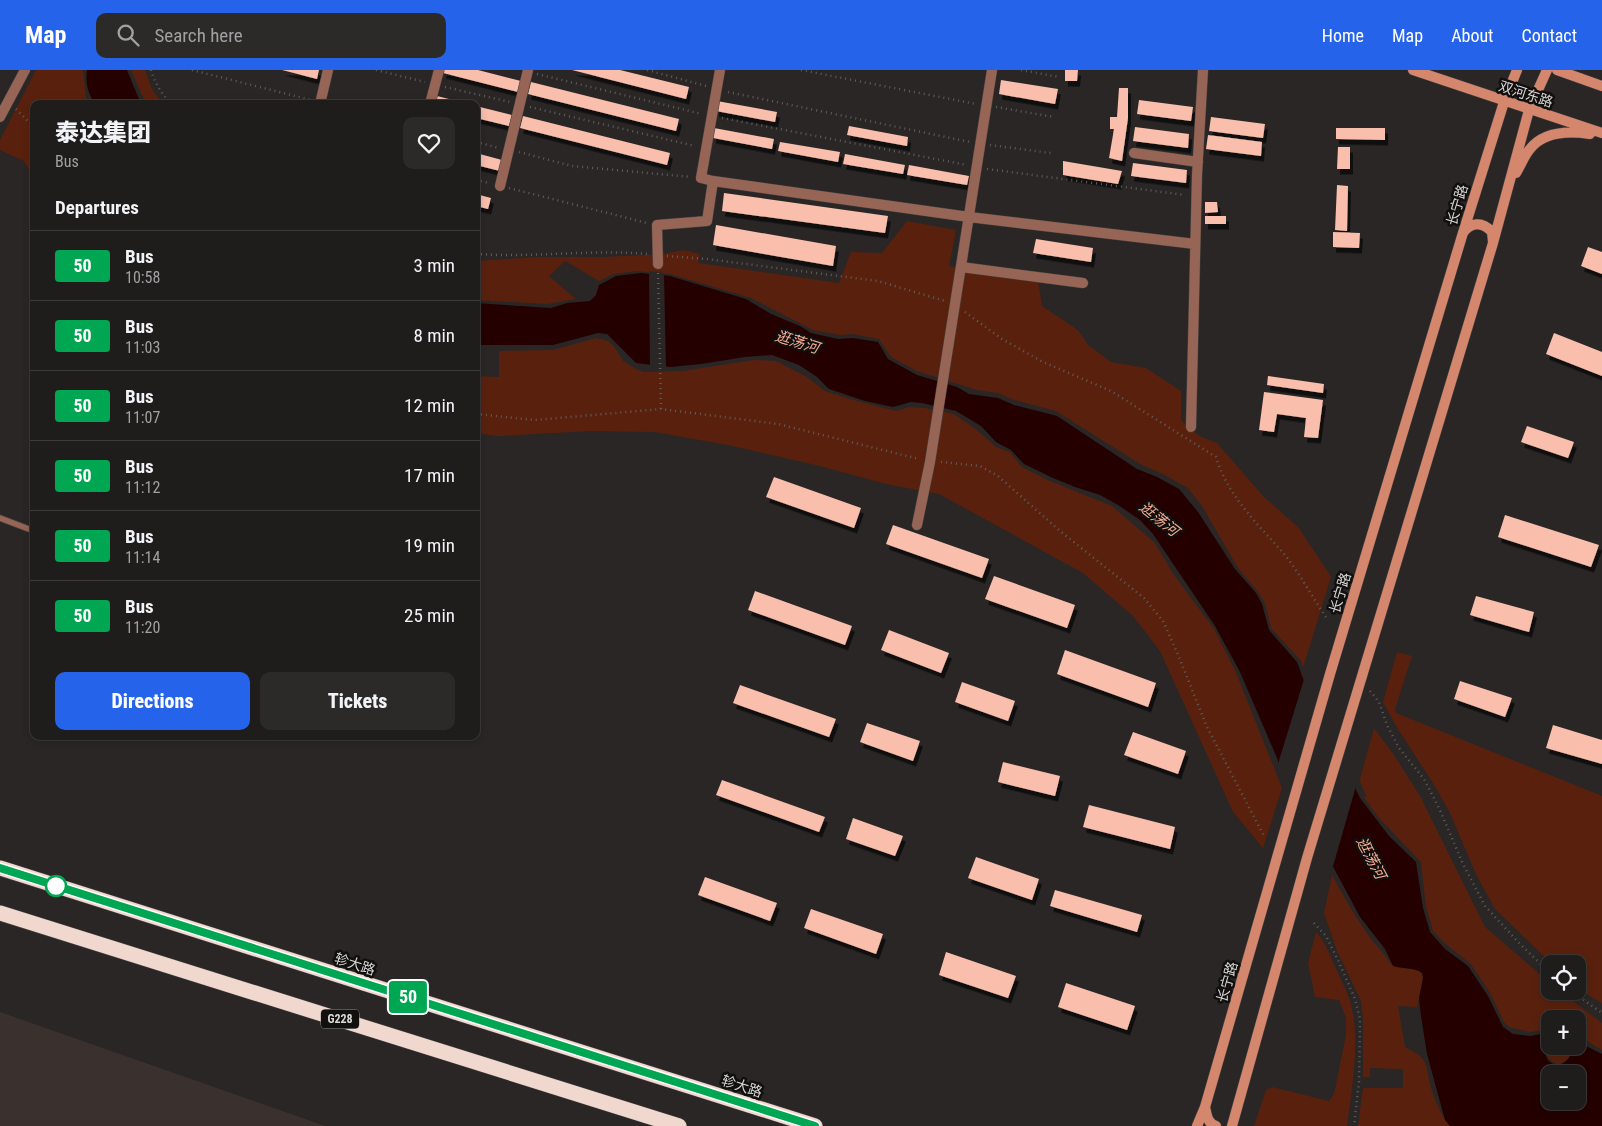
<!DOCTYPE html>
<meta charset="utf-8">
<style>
body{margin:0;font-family:"Roboto Condensed","Noto Sans SC",sans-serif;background:#2c2929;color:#f1f3f6;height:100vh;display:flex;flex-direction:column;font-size:19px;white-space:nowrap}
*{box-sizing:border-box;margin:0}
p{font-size:16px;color:#a1a1a3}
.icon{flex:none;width:28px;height:28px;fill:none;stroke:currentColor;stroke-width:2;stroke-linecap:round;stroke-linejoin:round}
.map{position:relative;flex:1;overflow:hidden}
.details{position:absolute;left:30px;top:30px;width:450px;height:640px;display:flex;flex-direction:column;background:#1f1c1c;border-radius:10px;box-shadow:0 2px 8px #0003,0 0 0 1px #3c3a3b}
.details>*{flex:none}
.badge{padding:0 10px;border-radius:4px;font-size:18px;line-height:32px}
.fabs{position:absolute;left:1541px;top:885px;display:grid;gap:10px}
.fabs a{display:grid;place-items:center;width:45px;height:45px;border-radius:10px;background:#1f1c1c;box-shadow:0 2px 8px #0003,0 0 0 1px #3c3a3b;font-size:25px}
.map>.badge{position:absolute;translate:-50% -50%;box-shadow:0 0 0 2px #fff}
h2{padding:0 25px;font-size:19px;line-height:45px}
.round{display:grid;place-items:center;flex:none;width:52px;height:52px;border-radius:10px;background:#2c2929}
.overview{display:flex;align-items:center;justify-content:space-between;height:85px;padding:0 25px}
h1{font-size:24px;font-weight:800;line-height:38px}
.cta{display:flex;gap:10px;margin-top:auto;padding:10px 25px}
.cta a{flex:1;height:58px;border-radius:10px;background:#2563eb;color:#fff;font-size:20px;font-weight:800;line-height:58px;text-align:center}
.cta a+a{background:#2c2929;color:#f1f3f6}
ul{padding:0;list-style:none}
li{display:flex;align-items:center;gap:15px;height:70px;padding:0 25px;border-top:1px solid #3c3a3b}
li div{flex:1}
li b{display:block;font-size:19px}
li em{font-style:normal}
li .badge{min-width:55px;font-weight:700;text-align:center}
header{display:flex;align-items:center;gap:30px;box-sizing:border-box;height:70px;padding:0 25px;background:#2563eb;color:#fff}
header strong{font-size:24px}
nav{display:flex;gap:28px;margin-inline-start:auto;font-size:18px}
.search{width:350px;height:45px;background:#2c2929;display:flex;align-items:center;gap:12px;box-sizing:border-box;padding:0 18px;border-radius:10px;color:#a1a1a3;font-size:19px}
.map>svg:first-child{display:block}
.built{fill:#3a312e}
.green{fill:#59210d}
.water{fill:#240000;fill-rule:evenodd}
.pier{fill:#292625}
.building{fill:#f9bfac;filter:url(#shadow)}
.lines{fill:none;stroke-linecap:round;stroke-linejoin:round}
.lane-casing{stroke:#454241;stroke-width:7}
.street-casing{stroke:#454241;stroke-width:11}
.secondary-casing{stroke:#454241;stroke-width:11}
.highway-casing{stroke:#454241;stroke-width:16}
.path{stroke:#605d5c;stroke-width:2.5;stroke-dasharray:1 4;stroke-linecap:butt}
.lane{stroke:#966555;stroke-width:5.5}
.street{stroke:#966555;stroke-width:10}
.secondary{stroke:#d5876e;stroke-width:10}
.highway{stroke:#f1d8cf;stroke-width:15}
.line-casing{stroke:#fff;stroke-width:11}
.line{stroke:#00a651;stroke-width:8}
.stop-dot{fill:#fff;stroke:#00a651;stroke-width:2.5}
.labels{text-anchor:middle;stroke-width:5;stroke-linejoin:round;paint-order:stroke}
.shield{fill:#11100f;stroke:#9e9c9b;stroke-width:1}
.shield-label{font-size:12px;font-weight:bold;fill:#dad8d7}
.street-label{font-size:14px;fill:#dad8d7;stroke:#11100f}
.water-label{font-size:15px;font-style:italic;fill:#f7ab92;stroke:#11100f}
</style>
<header>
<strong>Map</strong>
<div class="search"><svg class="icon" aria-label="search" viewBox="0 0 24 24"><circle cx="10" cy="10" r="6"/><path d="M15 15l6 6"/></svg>Search here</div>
<nav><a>Home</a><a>Map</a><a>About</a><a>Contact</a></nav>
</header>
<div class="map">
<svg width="1602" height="1056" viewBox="0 0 1602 1056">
<defs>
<filter id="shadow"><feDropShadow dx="3" dy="5.5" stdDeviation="0" flood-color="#0009"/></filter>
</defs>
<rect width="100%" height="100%" fill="#292625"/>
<path class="built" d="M0 942 325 1056H0Z"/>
<path class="green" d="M36 0H83L86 27 89 34H34V109L24 91 0 80V70Z
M131 0H145L152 19 163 34H146Z
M907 151 956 160 949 196 970 201 1038 211 1042 236 1078 260 1088 275 1111 292 1146 298 1181 321V350L1199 366 1217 373 1263 426 1299 458 1331 507 1303 598 1301 591 1271 558 1265 533 1258 522 1238 498 1202 436 1188 418 1163 404 1140 394 1056 341 1014 330 998 323 977 320 917 301 891 287 879 269 853 264 840 265 813 260 751 228 670 204 637 201 614 204 599 211 565 191 549 206 576 229 547 234 476 230V191L537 187H604L664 184 683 180 700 184 698 193 839 213 851 182 882 183Z
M596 268 608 271 614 276 623 291 636 299 644 302 683 301 754 290 776 291 807 307 825 321 857 331 896 341 909 337 925 338 954 344 977 360 996 377 1010 382 1022 397 1050 411 1112 436 1155 473 1174 505 1214 559 1235 600 1282 718 1263 778 1233 742 1160 581 1133 546 1083 503 939 424 886 414 820 396 733 376 655 362 590 361 497 366 476 363V306L499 307V281L553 280Z
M1397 582 1412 586 1395 639 1396 643 1602 726V933L1588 925 1578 916V894H1552L1495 839 1476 804 1449 741 1431 710 1396 656 1383 632Z
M1374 658 1394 685 1420 726 1485 857 1550 913V921H1560L1602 953V980L1590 973 1578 961V949H1550V959L1530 962 1509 957 1504 952 1490 923 1471 894 1448 876 1433 861 1426 837 1421 792 1379 748 1363 726 1367 727 1360 712 1361 705Z
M1332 805C1347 832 1362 860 1383 883 1386 887 1389 893 1393 895 1401 901 1412 896 1422 903L1423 908 1417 937 1398 936 1405 977C1410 980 1415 982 1419 985 1427 992 1427 1000 1429 1010 1432 1023 1441 1046 1450 1056H1358L1363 1018H1403V999L1370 998V1007H1363V948L1361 931 1337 881 1324 843Z
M1316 862C1326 873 1330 886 1336 899 1340 909 1347 920 1350 931 1361 968 1352 1017 1347 1056H1254L1266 1020 1272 1017 1329 1031 1334 1024 1346 965V948L1339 930 1315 927 1308 893Z
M1550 970V976H1574C1573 986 1566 992 1557 995L1549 989 1544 979 1546 973Z"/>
<path class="water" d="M87 0H127L141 34H96C88 26 85 11 87 0Z
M641 203 670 206 746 229 771 244 800 256 811 263 838 269 853 268 878 272 888 289 917 305 957 317 969 324 998 328 1014 335 1057 346 1137 399 1157 407 1179 419 1198 442 1235 499 1256 523 1262 534 1269 560 1297 592 1308 622 1360 728 1389 766 1416 792 1423 838 1430 862 1445 879 1468 896 1488 926 1503 957 1513 964 1531 966 1550 962V970C1542 977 1544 992 1556 995 1566 996 1573 983 1574 976H1578V967L1588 977 1602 984V1056H1450L1445 1050 1427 984 1421 946 1419 928 1423 908 1422 903C1414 897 1403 899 1393 896L1385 879 1360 847 1305 744 1284 712 1277 688 1240 602 1215 556 1153 464 1140 450 1118 435 1100 425 1075 417 1053 408 1024 394 1011 380 996 372 981 356 956 341 922 333 911 332 893 337 865 331 829 319 817 307 799 295 772 285 745 287 701 294 670 297 636 293 607 264 598 263 553 275H476V233L551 238 567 233 590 231 596 225 599 215 616 206ZM1550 1004H1578V1031H1550Z"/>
<path class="pier" d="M649 201 664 203 666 299 650 297Z
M1305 606 1328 660 1356 716 1332 800 1303 745 1282 714 1277 697Z"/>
<path class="building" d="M282 0H319L317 9Z
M444 0H478L521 11 518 22 443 3Z
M572 0H620L689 17 686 29Z
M1065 0H1078L1077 11H1065Z
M1001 10 1058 19 1055 34 999 24Z
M531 12 679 49 676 61 528 24Z
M1119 18H1128V48L1122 91 1109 88 1114 59H1110V47H1117Z
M437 26 465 33V34H435Z
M1139 30 1193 37 1191 51 1137 44Z
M717 31 777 42 775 52 716 41Z
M476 36 512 45 509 56 476 48Z
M523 46 670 83 667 95 520 58Z
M1211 47 1265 54 1263 68 1209 61Z
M849 56 908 67 907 76 847 65Z
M1135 57 1189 64 1188 78 1133 71Z
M714 58 774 69 772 79 713 68Z
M1336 58H1385V70L1336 69Z
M1208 65 1262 72 1261 86 1206 79Z
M780 72 840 82 838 92 778 81Z
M1338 77H1350V99H1337Z
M476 83 502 90 500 101 476 95Z
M845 84 905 95 903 104 843 94Z
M1063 91 1122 101 1118 114 1063 105Z
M1133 93 1187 100 1186 113 1131 106Z
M909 95 969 106 967 115 907 105Z
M1337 115 1348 116 1347 161 1335 160Z
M724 123 888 146 885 163 722 141Z
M476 124 491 128 488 139 476 136Z
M1205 132H1217L1218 142 1205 143Z
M1205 146H1226V154H1205Z
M716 155 836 176 833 196 713 175Z
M1333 162 1360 163 1359 178 1333 177Z
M1036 169 1093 178 1091 192 1033 183Z
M1588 177 1602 182V204L1581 196Z
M1554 263 1602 282V306L1546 284Z
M1268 306 1324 314 1323 323 1267 315Z
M1264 322 1323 330 1318 368 1304 367 1306 348 1277 344 1274 362 1259 360Z
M1527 356 1574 372 1568 388 1521 372Z
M774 407 861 438 854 458 766 427Z
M1505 445 1599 475 1591 497 1498 467Z
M893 455 989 489 982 508 886 474Z
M994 506 1075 535 1067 558 985 529Z
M755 521 852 556 845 575 748 540Z
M1476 526 1534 542 1529 562 1470 545Z
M889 560 949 583 941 603 881 580Z
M1065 580 1156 613 1148 637 1057 604Z
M1460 611 1512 628 1505 647 1454 629Z
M962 612 1015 631 1008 651 955 632Z
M740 615 836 649 829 667 733 633Z
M867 653 920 671 913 691 860 672Z
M1553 655 1602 670V694L1546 678Z
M1133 662 1186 681 1178 704 1124 685Z
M1003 692 1060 706 1055 726 998 712Z
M722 710 825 747 819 762 716 725Z
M1089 735 1175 757 1170 779 1083 757Z
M853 748 903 766 895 786 846 769Z
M976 787 1039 809 1032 830 968 808Z
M705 807 777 833 770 851 698 825Z
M1055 820 1142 845 1137 862 1050 836Z
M811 839 883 864 876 884 804 858Z
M946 882 1016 906 1008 928 939 905Z
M1066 913 1135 936 1127 960 1058 937Z"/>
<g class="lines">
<g class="lane-casing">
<path id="lane" d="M0 448 34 461"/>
</g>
<g class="street-casing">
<path id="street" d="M320 34 328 0
M430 34 439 0
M0 47 25 0
M1134 83 1198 92
M713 111 701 108 720 0
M500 116 528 0
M658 194 657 155 707 151 713 111 969 147 1195 174
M961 197 1083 213
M1191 357 1197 105 1203 0
M917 455 930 392 992 0"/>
</g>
<g class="secondary-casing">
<path id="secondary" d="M1413 0 1602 63
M1557 0 1602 16
M1516 103C1521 95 1524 86 1530 79 1544 61 1570 61 1590 64
M1463 163C1471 151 1483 152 1492 162L1493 172
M1205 1037C1207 1045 1207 1053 1216 1056
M1197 1056 1205 1037 1330 604 1462 166 1504 32 1517 0
M1232 1056 1307 788 1493 173 1529 40 1547 0"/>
</g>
<g class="highway-casing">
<path id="highway" d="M0 798 815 1056
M0 843 679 1056"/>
</g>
<path class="path" d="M151 0C154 12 162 24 171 34
M192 0 311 30
M376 0 425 12
M647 0 706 16
M801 0 976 34
M1021 0 1059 7
M537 4 702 44
M445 17 510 32
M728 22 970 72
M530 37 695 76
M996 37 1054 47
M16 39 34 57
M722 48 967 95
M476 72 499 78
M990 75 1051 83
M519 82 572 96 691 107
M987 99 1185 125
M476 110 489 113
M509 118 647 153
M476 184C533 188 590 179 647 184
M667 186 707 189 878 211 945 231
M658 203 661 339
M965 242 1002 269 1043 292 1111 321 1216 387C1228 427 1259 455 1285 485 1300 504 1312 527 1326 547
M476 344 535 350 661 339 778 354 919 389
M941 392 980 396 998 406 1060 461 1144 528 1163 551 1179 587 1207 657 1265 768
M1370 621 1379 632 1387 655 1399 678 1424 709 1439 738 1463 794 1485 836 1520 874 1550 903
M1314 853 1326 866 1338 890 1355 929 1360 949 1359 1012 1354 1056
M1571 921 1602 943"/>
<use href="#lane" class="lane"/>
<use href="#street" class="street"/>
<use href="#secondary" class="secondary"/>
<use href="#highway" class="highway"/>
</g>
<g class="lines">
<g class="line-casing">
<path id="line" d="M0 798 815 1056"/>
</g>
<use href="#line" class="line"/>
</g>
<circle class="stop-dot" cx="56" cy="816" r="10"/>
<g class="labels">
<rect class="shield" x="321" y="939.5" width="38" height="19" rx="4"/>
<g class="shield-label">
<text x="340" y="953">G228</text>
</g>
<g class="street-label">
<text transform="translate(1526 24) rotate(18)" y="5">双河东路</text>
<text transform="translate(1457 135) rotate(-73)" y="5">长宁路</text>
<text transform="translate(1340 523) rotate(-73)" y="5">长宁路</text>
<text transform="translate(355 894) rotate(18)" y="5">轸大路</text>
<text transform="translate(1227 912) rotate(-74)" y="5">长宁路</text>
<text transform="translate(742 1016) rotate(18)" y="5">轸大路</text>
</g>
<g class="water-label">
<text transform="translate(797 272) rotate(17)" y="5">逛荡河</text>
<text transform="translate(1159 449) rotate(39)" y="5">逛荡河</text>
<text transform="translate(1371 788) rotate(62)" y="5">逛荡河</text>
</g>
</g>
</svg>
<div class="fabs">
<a><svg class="icon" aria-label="locate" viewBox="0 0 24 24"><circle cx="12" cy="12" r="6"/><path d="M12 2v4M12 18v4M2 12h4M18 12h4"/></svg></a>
<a>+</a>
<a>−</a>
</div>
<b class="badge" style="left:408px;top:927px;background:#00a651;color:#fff">50</b>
<section class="details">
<div class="overview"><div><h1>泰达集团</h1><p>Bus</p></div><a class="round"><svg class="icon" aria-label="heart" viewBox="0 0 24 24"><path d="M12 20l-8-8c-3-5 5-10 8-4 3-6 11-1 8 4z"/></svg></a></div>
<h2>Departures</h2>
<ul>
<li><span class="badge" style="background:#00a651;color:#fff">50</span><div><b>Bus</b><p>10:58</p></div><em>3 min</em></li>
<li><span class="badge" style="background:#00a651;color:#fff">50</span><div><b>Bus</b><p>11:03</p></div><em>8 min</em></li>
<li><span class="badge" style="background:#00a651;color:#fff">50</span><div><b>Bus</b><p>11:07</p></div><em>12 min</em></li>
<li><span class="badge" style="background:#00a651;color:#fff">50</span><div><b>Bus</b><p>11:12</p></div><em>17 min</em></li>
<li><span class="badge" style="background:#00a651;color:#fff">50</span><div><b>Bus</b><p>11:14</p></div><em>19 min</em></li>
<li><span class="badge" style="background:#00a651;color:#fff">50</span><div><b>Bus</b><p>11:20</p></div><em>25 min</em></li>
</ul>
<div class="cta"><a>Directions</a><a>Tickets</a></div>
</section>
</div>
